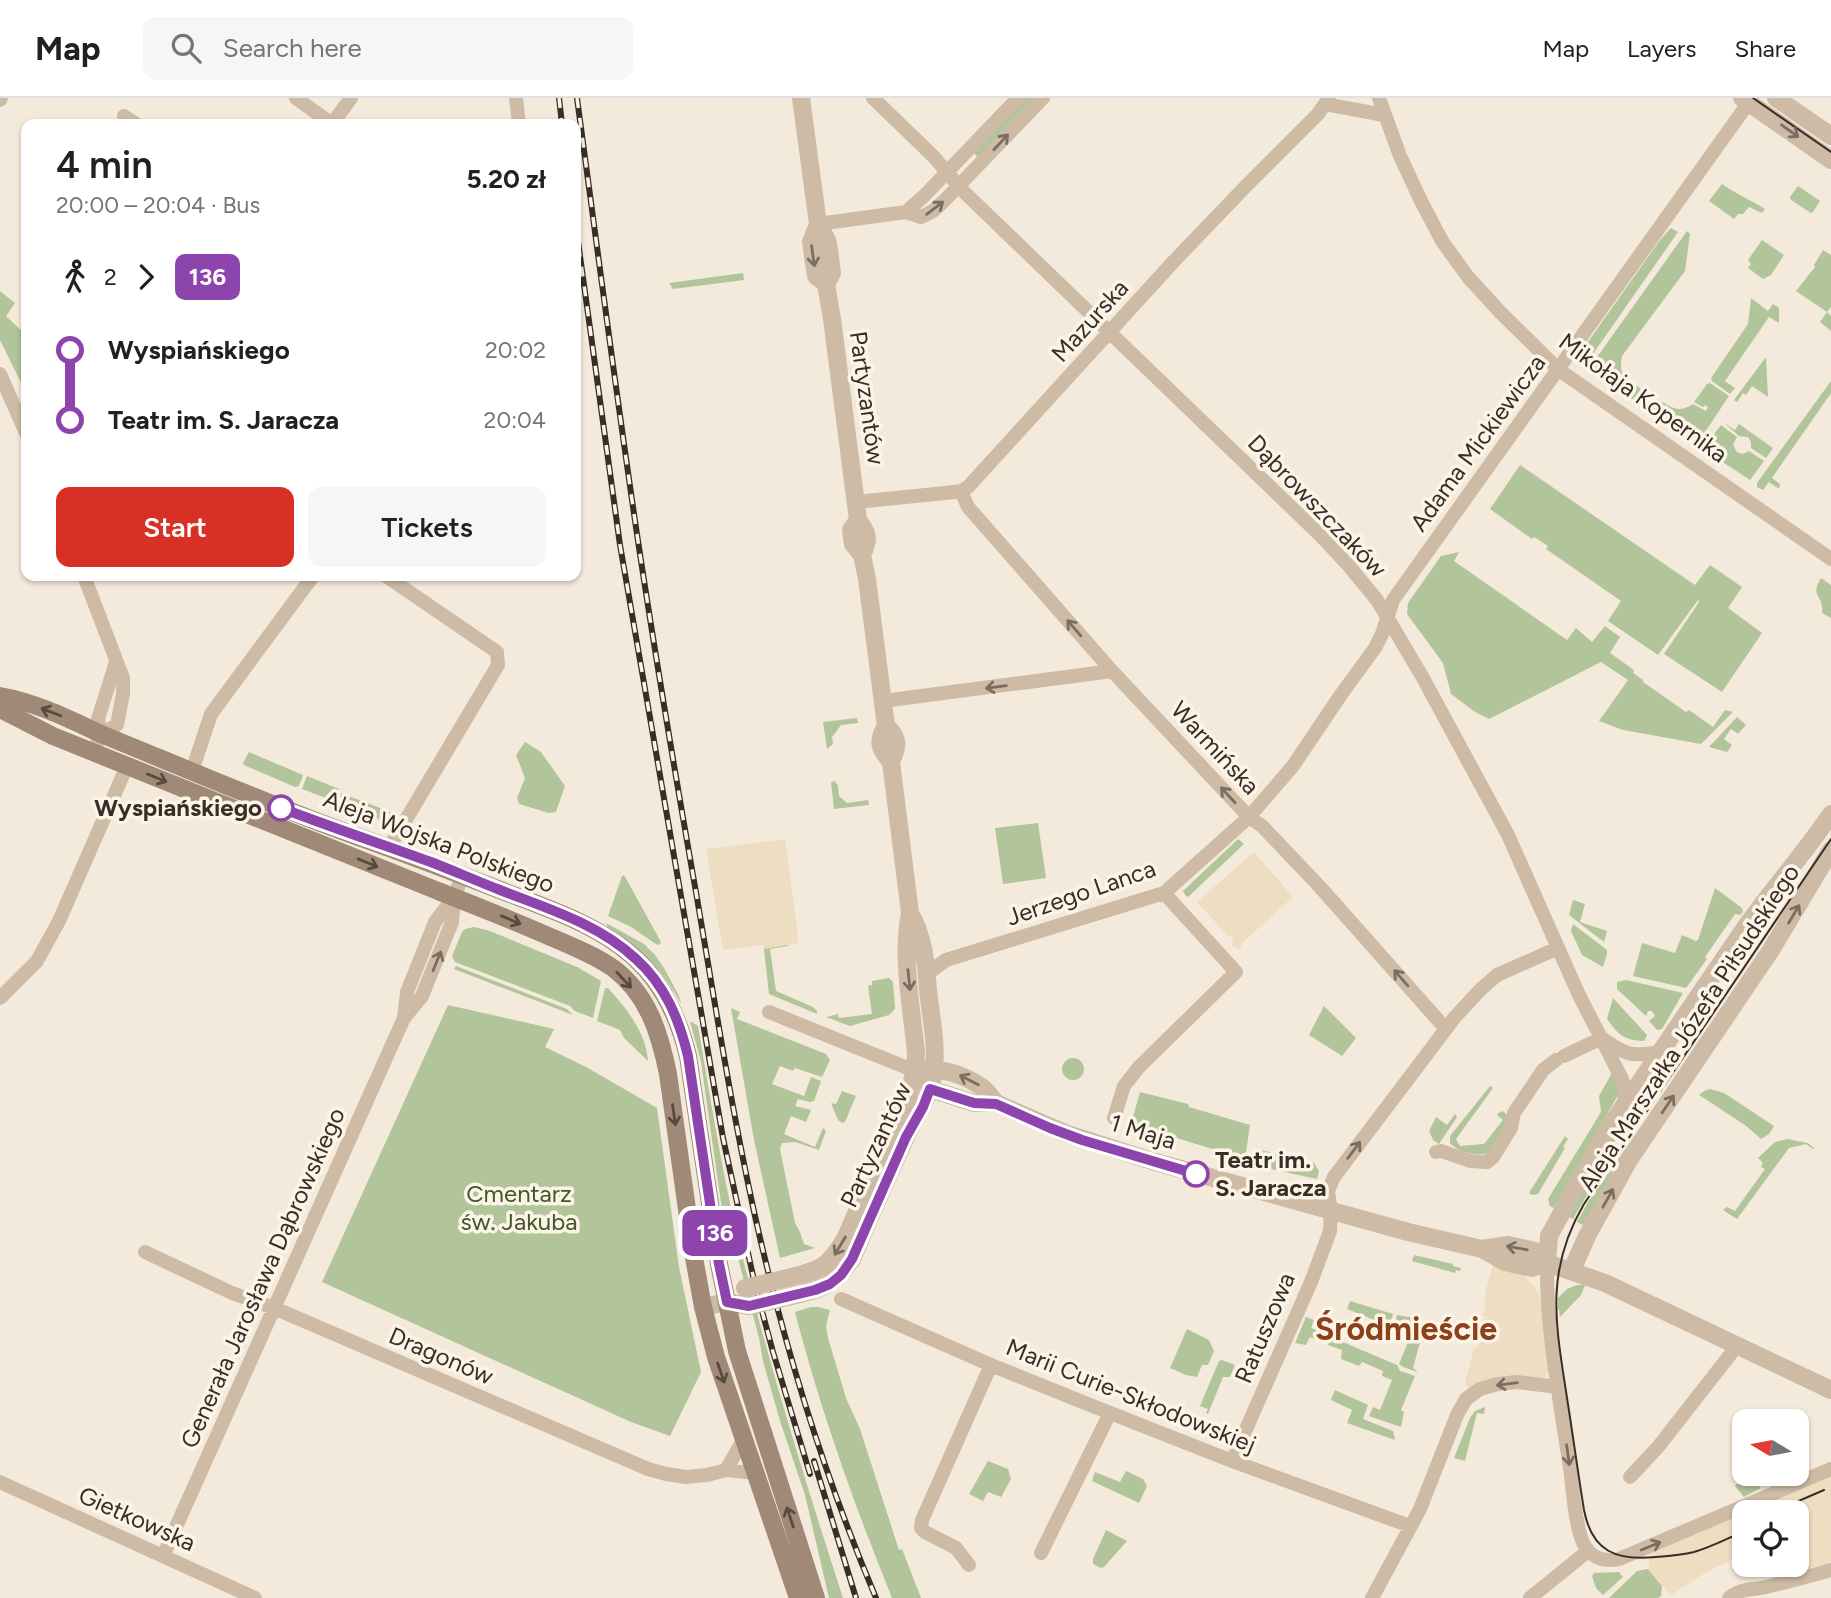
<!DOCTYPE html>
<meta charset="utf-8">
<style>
body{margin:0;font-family:Figtree,sans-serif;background:#f6f6f6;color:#202124;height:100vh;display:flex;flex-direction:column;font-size:26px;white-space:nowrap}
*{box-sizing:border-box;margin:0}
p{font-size:23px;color:#757577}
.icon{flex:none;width:38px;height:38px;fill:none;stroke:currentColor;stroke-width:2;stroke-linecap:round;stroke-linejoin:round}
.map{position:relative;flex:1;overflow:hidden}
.details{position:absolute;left:21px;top:21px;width:560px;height:462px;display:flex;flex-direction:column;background:#fff;border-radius:14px;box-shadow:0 2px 5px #0004}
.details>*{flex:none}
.badge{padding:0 14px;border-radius:10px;font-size:24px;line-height:46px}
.needle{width:46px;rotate:280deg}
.tools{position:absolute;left:1732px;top:1311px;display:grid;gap:14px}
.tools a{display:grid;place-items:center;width:77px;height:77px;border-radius:14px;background:#fff;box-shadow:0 2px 5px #0004;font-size:35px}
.map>.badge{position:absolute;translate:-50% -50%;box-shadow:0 0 0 4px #fff}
.legs{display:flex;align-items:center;gap:10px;height:77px;padding:0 35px;font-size:23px}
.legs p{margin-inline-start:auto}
.head{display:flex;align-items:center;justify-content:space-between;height:119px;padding:0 35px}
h1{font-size:38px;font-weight:600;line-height:52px}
.primary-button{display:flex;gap:14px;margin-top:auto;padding:14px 35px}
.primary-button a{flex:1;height:80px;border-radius:14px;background:#d93025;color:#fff;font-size:28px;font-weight:600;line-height:80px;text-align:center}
.primary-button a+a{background:#f6f6f6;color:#202124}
ul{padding:0 35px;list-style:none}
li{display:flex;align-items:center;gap:24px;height:70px;font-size:26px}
li i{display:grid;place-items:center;width:10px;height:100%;margin:0 9px;background:currentColor}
li i::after{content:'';width:18px;height:18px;margin:-9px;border:5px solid;border-radius:50%;background:#fff}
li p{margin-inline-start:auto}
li:first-child i{background:linear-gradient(#0000 50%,currentColor 0)}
li:last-child i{background:linear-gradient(currentColor 50%,#0000 0)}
header{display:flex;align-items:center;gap:42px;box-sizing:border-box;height:98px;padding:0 35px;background:#fff;border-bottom:2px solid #e0e0e0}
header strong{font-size:33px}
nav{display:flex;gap:38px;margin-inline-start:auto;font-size:24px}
.search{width:490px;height:63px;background:#f6f6f6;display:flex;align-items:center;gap:18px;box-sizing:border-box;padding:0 24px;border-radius:14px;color:#757577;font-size:26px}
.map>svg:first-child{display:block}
.green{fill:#b2c49a}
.plaza{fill:#edddc1}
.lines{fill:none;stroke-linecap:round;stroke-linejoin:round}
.minor{stroke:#cdbba6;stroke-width:14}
.tertiary{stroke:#cdbba6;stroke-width:18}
.secondary{stroke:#a08a77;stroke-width:18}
.tram{stroke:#382e27;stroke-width:2}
.rail-casing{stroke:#382e27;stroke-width:6}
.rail{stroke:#fbf4e7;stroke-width:3.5;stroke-dasharray:10;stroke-linecap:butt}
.tertiary-bridge{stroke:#cdbba6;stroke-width:18}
.oneway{stroke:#7b6d60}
.oneway2{stroke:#574a3f}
.line-1-casing{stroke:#fff;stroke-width:16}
.line-1{stroke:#8e44ad;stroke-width:10}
.stop-1-dot{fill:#fff;stroke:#8e44ad;stroke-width:3.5}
.labels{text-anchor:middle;stroke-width:7;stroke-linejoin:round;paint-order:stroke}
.street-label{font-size:24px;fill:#382e27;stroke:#fbf4e7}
.stop-label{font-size:24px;font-weight:bold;fill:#382e27;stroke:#fbf4e7;text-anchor:end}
.park-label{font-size:24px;fill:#425829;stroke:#fbf4e7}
.district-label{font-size:32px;font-weight:bold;fill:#8d411b;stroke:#fbf4e7}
</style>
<header>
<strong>Map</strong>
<div class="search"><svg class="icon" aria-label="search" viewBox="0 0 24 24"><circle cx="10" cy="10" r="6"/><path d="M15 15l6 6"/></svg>Search here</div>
<nav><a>Map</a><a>Layers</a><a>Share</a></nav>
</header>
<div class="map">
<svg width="1831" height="1500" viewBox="0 0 1831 1500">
<rect width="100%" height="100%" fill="#f4eadb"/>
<path class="green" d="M1025 0H1036L979 61 973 54Z
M1722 86C1736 96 1751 102 1765 111L1762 115 1749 109 1743 116H1738L1734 121 1709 103Z
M1798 88 1820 103 1813 114 1811 115 1791 102 1790 99Z
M1671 130 1678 134 1586 266 1578 258 1660 142Z
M1687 133 1690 136 1685 173 1622 258C1618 279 1626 280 1641 291L1639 298 1634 302 1590 273V269Z
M1762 142 1784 157 1771 177 1763 181 1748 170 1751 166 1748 162Z
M1823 152 1831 157V209L1827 214 1831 218V233L1820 224 1827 214 1796 193 1815 169 1814 167Z
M743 175 744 182 673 191 669 185Z
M0 193 15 205 6 218 26 237V295L0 242Z
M1751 200 1768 213 1773 206 1779 210V225L1769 219 1725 283 1735 290 1730 296 1712 283 1711 280 1748 226Z
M1766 259 1768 299 1752 288 1746 297 1743 295 1737 304 1734 302Z
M1831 283V295L1772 380 1780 386 1779 391 1769 384 1763 392 1757 389V385Z
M1710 285 1729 298 1697 346 1647 311 1653 302 1657 301C1672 309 1677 316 1693 306L1706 313 1708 309 1705 307 1703 309 1694 304 1707 286Z
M1723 324 1735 332 1739 326 1773 350 1766 360 1751 350V344L1748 339 1739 338Z
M1721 327 1737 339 1733 347 1737 354 1743 356 1749 353 1764 363 1750 382 1703 351Z
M1520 367 1695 487 1710 467 1742 489 1728 510 1762 535 1722 594 1664 556 1699 504 1698 502 1658 557 1608 523 1621 503 1546 451 1548 448 1534 439 1532 441 1490 411Z
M1459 454 1454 463 1567 542 1576 530 1592 544 1605 528 1620 539 1610 555 1634 572 1633 575 1643 582V584L1686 614 1689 612 1713 629 1725 612 1733 614 1701 646 1623 632 1599 623 1628 582 1601 564 1489 621 1475 614 1451 596 1443 565 1407 516 1408 505 1441 458Z
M1821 480 1831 487V520L1822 515C1824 495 1809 501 1821 480Z
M1737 619 1746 627 1738 636 1731 631 1724 641 1732 647 1727 654 1709 649Z
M857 620 858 625 841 627 832 639 833 646 827 651 823 624Z
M525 644 541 654 565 688 556 714 549 715 519 706 517 700 525 680 516 657Z
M249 654 303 677 299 688 295 689 244 667 243 665Z
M307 678 339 691 334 703 302 691Z
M835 683 838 688 839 698 847 705 868 702 869 707 834 711 831 684Z
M341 695 393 715 389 725 339 705Z
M1038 725 1046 780 1003 786 995 730Z
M1238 741 1244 746 1188 799 1185 797 1183 793Z
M624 777 661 844 659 847 656 846 631 829 608 818 622 778Z
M1715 790 1742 810 1743 814 1740 817 1735 816 1705 859 1707 861 1686 890 1633 878 1642 845 1675 855 1682 837 1696 843 1698 842Z
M1573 802 1585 806 1580 824 1607 833 1604 844 1569 817Z
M606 825 644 846 655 857 664 870 679 898 681 906C665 874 638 848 608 829Z
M1573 826 1607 852V856L1603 869 1582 857 1571 833Z
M474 829 490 833 577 869 601 883 593 920 575 913 570 908 455 864 452 858 462 834 465 831Z
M788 844V848L770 851 776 893 813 909 817 913V916L769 896 764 852 765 847Z
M456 868 567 911 573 917 454 871Z
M889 880 893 884 895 909V911L889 917 850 928 826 919 838 916 839 920 872 916 868 888 872 887V883Z
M1626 882 1683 895 1662 931 1657 932 1649 923 1655 918 1652 913H1648L1646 918 1617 891V884Z
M605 890H608C626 910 646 934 648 963L624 940 620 932 597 923Z
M1613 900 1647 937 1644 943C1623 942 1619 937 1607 921Z
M448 907 554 931 545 949 586 969 657 1010 679 1169 701 1274 670 1338 631 1324 322 1184Z
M1324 908 1356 940 1342 958 1309 937Z
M731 910 740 914 737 921 826 956 830 962 822 979 795 970 793 973 780 968 772 986 804 998 811 979 821 983 814 1003 810 1004 798 1001 795 1008 811 1012 806 1024 791 1018 784 1036 815 1049 823 1030 826 1033 819 1052 795 1044 782 1045 780 1051 795 1125 800 1134 804 1146 815 1150 780 1160 754 1042Z
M690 923 698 928C712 1010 725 1093 746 1173 774 1283 808 1392 843 1500H829L805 1397 780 1323 763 1263 759 1240 739 1164 738 1150 725 1133 701 964Z
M1062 971a11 11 0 1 1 22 0a11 11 0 1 1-22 0Z
M1612 975 1619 987 1618 997 1554 1110 1550 1108 1548 1101 1601 1014 1599 998Z
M1490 988 1493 990 1456 1041 1460 1048 1484 1046 1503 1022 1497 1017 1498 1015 1503 1013 1507 1017 1509 1024 1490 1055C1476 1058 1459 1055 1450 1045V1038Z
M1710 991 1724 995 1774 1028 1769 1036 1761 1041 1745 1027 1699 997 1704 993Z
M842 993 856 998 845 1024 842 1025 838 1022 831 1005 836 1006Z
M1140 994 1188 1006 1189 1009 1250 1027 1245 1061 1131 1026Z
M1645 998 1610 1050 1597 1080 1573 1121 1567 1118 1619 1028Z
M1455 1016 1457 1019 1439 1046 1433 1042 1429 1033 1436 1019 1447 1027Z
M1565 1038 1568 1041 1563 1049 1565 1050 1538 1096 1532 1097 1529 1095Z
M1787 1041 1808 1045 1815 1051H1813L1806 1046 1789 1050 1737 1121 1723 1112 1727 1109 1735 1113 1765 1071 1761 1069 1763 1065 1758 1060 1775 1044Z
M1628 1047 1583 1127 1577 1124 1588 1104Z
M1256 1051 1314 1065 1319 1073 1317 1081 1267 1070V1067L1253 1063Z
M1414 1157 1453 1166V1168L1461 1170 1460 1173 1456 1172 1455 1175 1412 1163Z
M1577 1187H1585L1581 1197 1560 1219 1559 1211H1558V1200L1567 1191Z
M1350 1203 1393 1216 1389 1228 1347 1211Z
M811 1209H818L830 1212 826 1228 828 1240 846 1300 860 1331 899 1452 902 1451 921 1500H892C854 1406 820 1311 795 1214Z
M1397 1217 1421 1221 1419 1233 1424 1235 1419 1248 1413 1270 1418 1274 1403 1269 1399 1266 1411 1237 1394 1230Z
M1306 1219 1314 1222 1311 1230 1329 1237 1325 1245 1310 1239 1306 1247 1295 1245Z
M1187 1231 1209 1242 1214 1253 1208 1267H1202L1197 1279 1186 1277 1170 1270Z
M1331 1239 1397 1267 1400 1273 1415 1278 1401 1312 1404 1314 1401 1329 1369 1318 1373 1309 1380 1312 1392 1282 1382 1278 1383 1273 1362 1264 1359 1268 1341 1261 1342 1252 1328 1247Z
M1222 1262 1235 1267 1230 1279H1223L1208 1316 1206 1315 1208 1311 1200 1308 1219 1263Z
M1335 1292 1368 1307 1363 1321 1393 1333 1395 1342 1347 1325 1352 1312 1331 1302Z
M1485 1309 1484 1316 1477 1315 1465 1363 1454 1360 1470 1320 1475 1313Z
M988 1363 1008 1371 1011 1381 1001 1399 988 1394 983 1403 969 1396Z
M1126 1373 1143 1381 1147 1388 1139 1405 1092 1383 1095 1374 1120 1384Z
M1748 1376 1761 1390 1744 1399 1735 1388Z
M1106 1432 1127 1443 1104 1469 1101 1470 1093 1466V1461Z
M1648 1471 1662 1488 1661 1498 1658 1500H1609L1637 1473Z
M1619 1474 1623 1479 1603 1497 1596 1490 1592 1478 1594 1475Z"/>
<path class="plaza" d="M785 741 798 837V845L765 851 764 847 723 852 706 751Z
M1254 754 1293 799 1242 845 1240 851 1232 848 1233 840 1227 837 1197 804Z
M1493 1167 1516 1173 1525 1178 1539 1195 1542 1207 1549 1273 1542 1282 1470 1292 1465 1285 1474 1250H1477L1485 1222 1486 1219 1480 1217 1483 1216 1486 1204 1484 1201 1486 1192Z
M1831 1377V1464L1790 1475 1786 1467 1797 1466V1414H1745V1455L1705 1475 1671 1497 1648 1471 1651 1454Z"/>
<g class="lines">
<path class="minor" d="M296 0 332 26
M516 0 519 26
M873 0 934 59 963 93 1320 437 1349 468 1377 502 1423 580 1508 737 1579 897 1622 981 1625 991 1624 1006
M1379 0 1400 58 1421 103 1442 143 1468 179 1500 214 1559 272 1831 461
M0 2 1 0
M1325 6 1384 17
M124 18 136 26
M332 26 351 0
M906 114 921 119 933 113 944 103 1043 0
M818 126 906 114 925 97 1018 0
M0 276 26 335
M961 393 968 409 1112 573 1249 719 1262 728 1320 789 1446 931
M856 404 945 395 961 393 968 389 1175 162 1246 88 1318 16 1329 0
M84 478 123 580V596L117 627 101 636
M386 478 497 554 498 567 389 750
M883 603 1112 573
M98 643 101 636 98 621 116 564
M192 673 211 616 313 478
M927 876 946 862 1164 795 1249 719 1293 668 1340 598 1375 550 1382 536 1393 502 1752 0
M0 900 37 863 59 823 127 668
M769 914 915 973
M405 919 422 898 452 824 454 799
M1603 941C1626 957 1631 959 1660 954
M1564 958 1602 940
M1114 1020 1124 988 1139 969 1236 874 1164 795
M1436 1054 1441 1053 1470 1063 1487 1064 1493 1059 1511 1030 1514 1015 1543 972 1556 962
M145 1154 232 1195 274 1210 648 1371 666 1376 686 1379 707 1377 726 1372 755 1375
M1547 1165C1546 1235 1561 1307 1571 1377 1573 1395 1576 1436 1586 1450 1594 1461 1606 1464 1619 1461L1831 1371
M841 1201 991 1267 1095 1309 1232 1363 1410 1428
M1232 1363 1311 1184 1330 1133 1331 1112 1328 1093 1334 1079 1455 919 1480 892 1497 877 1558 850
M726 1372 744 1341
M1630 1379 1658 1349 1737 1248
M0 1384 255 1500
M1041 1455 1110 1315
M163 1458 404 920 407 894 435 824 454 799 463 777
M969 1467 956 1450 925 1434 921 1430 922 1422 991 1267
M1372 1500 1420 1411 1457 1317 1466 1301 1480 1291 1498 1286 1517 1284 1558 1289
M1530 1500 1588 1453
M1729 1500C1740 1490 1753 1492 1766 1489 1788 1484 1809 1478 1831 1472"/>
<path class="tertiary" d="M801 0 818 126 827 142 829 151 832 175 826 186
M1742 0 1831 62
M1776 0 1831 38
M818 126 811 144 816 178 826 186 832 221 858 422C868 435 870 441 862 457
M886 628C900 640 898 649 891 664
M924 972C944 970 964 977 982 989 987 993 992 1000 996 1005
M915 973 918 980 930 991 974 1005H996L1065 1035 1152 1063 1408 1134 1482 1151 1508 1147 1535 1153 1547 1165 1605 1185 1831 1292
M1482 1151 1505 1164 1532 1170 1547 1165
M1547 1165 1549 1138 1606 1034 1742 834C1771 793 1803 757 1831 716
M1572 1172 1587 1138 1629 1062 1771 852 1831 752
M792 1179C822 1171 828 1169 845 1141L909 994 915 973 916 956C912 911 901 859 910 815L891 664C880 651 876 644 886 628L867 481 862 457 853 446 852 440 851 432 858 422
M796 1197C825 1190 835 1186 852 1161 870 1119 888 1078 907 1037 916 1017 929 1001 933 979 938 951 931 920 928 892 926 865 924 839 910 815
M703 1209 727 1204 749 1208"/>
<path class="secondary" d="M0 598C35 604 69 621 101 636 189 672 277 710 367 742 411 758 456 775 500 792 541 808 585 822 620 848 658 875 677 914 688 958L719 1166 737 1253 816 1500
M0 611 53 638C182 689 310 741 438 793 474 807 511 822 546 837 569 847 593 856 613 870 648 896 660 936 668 976L693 1154 703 1209 716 1259 798 1500"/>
<path class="tram" d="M1753 0 1831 54
M1773 1414 1824 1392
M1745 1433C1728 1440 1712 1449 1694 1454 1682 1457 1669 1458 1656 1459 1617 1463 1592 1454 1584 1412 1578 1375 1573 1338 1567 1300 1556 1227 1544 1174 1584 1106L1831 741"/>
<g class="rail-casing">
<path id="rail" d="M559 0 562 26
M577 0C597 148 616 295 638 443 656 562 676 681 697 800 715 906 732 1013 755 1118 784 1248 824 1377 876 1500
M576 129 620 447 723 1040 755 1187 773 1254 810 1376
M814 1363 856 1500"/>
</g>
<use href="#rail" class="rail"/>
<path class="tertiary-bridge" d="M745 1190 792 1179
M749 1208 796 1197"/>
</g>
<defs><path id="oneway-shaft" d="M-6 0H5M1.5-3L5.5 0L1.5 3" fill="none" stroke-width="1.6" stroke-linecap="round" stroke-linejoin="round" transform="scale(1.75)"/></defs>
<g class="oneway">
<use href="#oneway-shaft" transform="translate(1790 33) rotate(35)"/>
<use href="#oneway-shaft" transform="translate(1001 44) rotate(-47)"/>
<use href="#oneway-shaft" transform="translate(935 110) rotate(-37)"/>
<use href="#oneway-shaft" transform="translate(813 158) rotate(82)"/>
<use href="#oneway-shaft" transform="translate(1074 530) rotate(-131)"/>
<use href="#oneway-shaft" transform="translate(996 589) rotate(173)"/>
<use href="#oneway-shaft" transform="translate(1228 697) rotate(-133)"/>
<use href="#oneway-shaft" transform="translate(1794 816) rotate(-59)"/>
<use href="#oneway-shaft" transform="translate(437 863) rotate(-68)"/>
<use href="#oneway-shaft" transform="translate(1401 880) rotate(-131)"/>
<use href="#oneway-shaft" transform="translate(909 882) rotate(84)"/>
<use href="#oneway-shaft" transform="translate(969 982) rotate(-153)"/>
<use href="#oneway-shaft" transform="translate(1668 1006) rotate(-56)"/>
<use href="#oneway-shaft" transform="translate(1354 1052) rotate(-53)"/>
<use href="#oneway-shaft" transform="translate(1608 1100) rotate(-61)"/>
<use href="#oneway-shaft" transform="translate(840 1148) rotate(121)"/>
<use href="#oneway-shaft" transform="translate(1517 1150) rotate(-170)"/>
<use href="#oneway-shaft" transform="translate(1507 1286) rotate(173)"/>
<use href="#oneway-shaft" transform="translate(1568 1357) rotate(82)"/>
<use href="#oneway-shaft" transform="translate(1651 1448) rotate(-22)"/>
</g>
<g class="oneway2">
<use href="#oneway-shaft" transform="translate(51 614) rotate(-159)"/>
<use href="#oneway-shaft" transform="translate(157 680) rotate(22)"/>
<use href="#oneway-shaft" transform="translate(368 765) rotate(22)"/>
<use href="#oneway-shaft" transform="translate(511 822) rotate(23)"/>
<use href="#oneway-shaft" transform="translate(624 882) rotate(47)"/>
<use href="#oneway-shaft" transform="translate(674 1017) rotate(82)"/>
<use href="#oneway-shaft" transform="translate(721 1275) rotate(71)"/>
<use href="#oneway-shaft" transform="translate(790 1419) rotate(-108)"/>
</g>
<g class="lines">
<g class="line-1-casing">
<path id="line-1" d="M281 710C331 729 381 746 431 764 454 773 477 783 500 792 546 810 599 826 636 861 665 887 679 921 688 958L719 1166 727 1204 749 1208 815 1192 830 1186 841 1177 852 1161 906 1039 923 1009 930 991 974 1005 996 1006 1050 1030 1082 1042 1196 1076"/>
</g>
<use href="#line-1" class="line-1"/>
</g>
<g class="stop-1-dot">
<circle cx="281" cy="710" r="12"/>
<circle cx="1196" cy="1076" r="12"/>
</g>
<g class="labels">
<g class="street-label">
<text transform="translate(1090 223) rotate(-48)" y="8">Mazurska</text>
<text transform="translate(867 300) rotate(82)" y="8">Partyzantów</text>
<text transform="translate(1643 300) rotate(36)" y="8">Mikołaja Kopernika</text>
<text transform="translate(1478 345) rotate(-54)" y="8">Adama Mickiewicza</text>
<text transform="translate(1317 408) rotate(46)" y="8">Dąbrowszczaków</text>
<text transform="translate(1215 650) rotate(47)" y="8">Warmińska</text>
<text transform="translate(439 744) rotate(21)" y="8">Aleja Wojska Polskiego</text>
<text transform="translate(1081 795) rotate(-19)" y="8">Jerzego Lanca</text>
<text transform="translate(1689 930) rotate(-57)" y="8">Aleja Marszałka Józefa Piłsudskiego</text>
<text transform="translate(1143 1034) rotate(17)" y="8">1 Maja</text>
<text transform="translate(876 1047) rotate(-65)" y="8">Partyzantów</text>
<text transform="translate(263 1180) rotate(-66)" y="8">Generała Jarosława Dąbrowskiego</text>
<text transform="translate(1265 1230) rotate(-67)" y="8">Ratuszowa</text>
<text transform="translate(441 1258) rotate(23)" y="8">Dragonów</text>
<text transform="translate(1131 1298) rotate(22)" y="8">Marii Curie-Skłodowskiej</text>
<text transform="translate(137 1421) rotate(24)" y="8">Gietkowska</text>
</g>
<g class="stop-label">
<text x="262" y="718">Wyspiańskiego</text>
<text x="1215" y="1070" text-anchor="start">Teatr im.<tspan x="1215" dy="28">S. Jaracza</tspan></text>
</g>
<g class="park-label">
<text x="519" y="1104">Cmentarz<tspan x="519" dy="28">św. Jakuba</tspan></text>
</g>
<g class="district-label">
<text x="1406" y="1242">Śródmieście</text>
</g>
</g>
</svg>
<div class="tools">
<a><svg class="needle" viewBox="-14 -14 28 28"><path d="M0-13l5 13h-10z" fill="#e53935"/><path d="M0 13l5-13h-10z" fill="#757577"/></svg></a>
<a><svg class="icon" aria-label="locate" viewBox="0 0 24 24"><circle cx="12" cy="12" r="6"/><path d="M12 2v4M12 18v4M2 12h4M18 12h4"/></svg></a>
</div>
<b class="badge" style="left:715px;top:1135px;background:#8e44ad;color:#fff">136</b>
<section class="details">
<div class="head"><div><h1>4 min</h1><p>20:00 – 20:04 · Bus</p></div><b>5.20 zł</b></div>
<div class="legs"><svg class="icon" aria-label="walk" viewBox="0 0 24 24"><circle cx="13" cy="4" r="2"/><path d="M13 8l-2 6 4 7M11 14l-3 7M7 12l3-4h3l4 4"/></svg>2<svg class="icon" aria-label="forward" viewBox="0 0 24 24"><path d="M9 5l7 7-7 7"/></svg><b class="badge" style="background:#8e44ad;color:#fff">136</b></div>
<ul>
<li><i style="color:#8e44ad"></i><b>Wyspiańskiego</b><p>20:02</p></li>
<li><i style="color:#8e44ad"></i><b>Teatr im. S. Jaracza</b><p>20:04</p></li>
</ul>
<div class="primary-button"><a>Start</a><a>Tickets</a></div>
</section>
</div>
